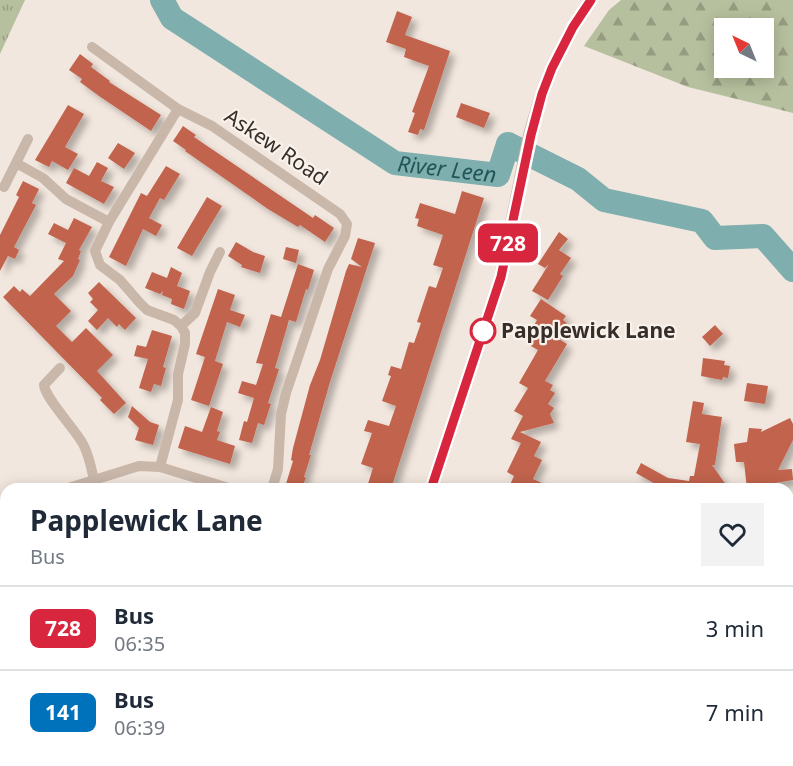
<!DOCTYPE html>
<style>
body{margin:0;font-family:"Noto Sans",sans-serif;background:#f2f2f3;color:#1f2937;height:100vh;display:flex;flex-direction:column;font-size:22px;white-space:nowrap}
*{box-sizing:border-box;margin:0}
p{font-size:20px;color:#747a83}
.icon{flex:none;width:33px;height:33px;fill:none;stroke:currentColor;stroke-width:2;stroke-linecap:round;stroke-linejoin:round}
.map{position:relative;flex:1;overflow:hidden}
.side{position:absolute;left:0px;top:483px;width:794px;height:284px;display:flex;flex-direction:column;background:#fff;border-radius:18px 18px 0 0;box-shadow:0 3px 15px #0003}
.side>*{flex:none}
.badge{padding:0 12px;border-radius:9px;font-size:21px;line-height:39px}
.needle{width:39px;rotate:317deg}
.fabs{position:absolute;left:714px;top:18px;display:grid;gap:12px}
.fabs a{display:grid;place-items:center;width:60px;height:60px;border-radius:0px;background:#fff;box-shadow:0 3px 15px #0003;font-size:30px}
.map>.badge{position:absolute;translate:-50% -50%;box-shadow:0 0 0 3px #fff}
.round{display:grid;place-items:center;flex:none;width:63px;height:63px;border-radius:0px;background:#f2f2f3}
.overview{display:flex;align-items:center;justify-content:space-between;height:102px;padding:0 30px}
h1{font-size:28px;font-weight:700;line-height:45px}
ul{padding:0;list-style:none}
li{display:flex;align-items:center;gap:18px;height:84px;padding:0 30px;border-top:2px solid #e0e1e3}
li div{flex:1}
li b{display:block;font-size:22px}
li em{font-style:normal}
li .badge{min-width:66px;font-weight:700;text-align:center}
.map>svg:first-child{display:block}
.grass{fill:url(#grass-tufts)}
.forest{fill:url(#forest-firs);fill-rule:evenodd}
.lines{fill:none;stroke-linecap:round;stroke-linejoin:round}
.river{stroke:#7eaead;stroke-width:24}
.building{fill:#c1634d;filter:url(#shadow)}
.minor{stroke:#c9b7aa;stroke-width:10}
.tertiary{stroke:#c9b7aa;stroke-width:14}
.line-casing{stroke:#fff;stroke-width:14}
.line{stroke:#d7263d;stroke-width:9}
.stop-dot{fill:#fff;stroke:#d7263d;stroke-width:3}
.labels{text-anchor:middle;stroke-width:4.5;stroke-linejoin:round;paint-order:stroke}
.street-label{font-size:21px;fill:#372d29;stroke:#f9f2eb}
.stop-label{font-size:21px;font-weight:bold;fill:#372d29;stroke:#f9f2eb;text-anchor:start}
.water-label{font-size:22px;font-style:italic;fill:#205657;stroke:#f9f2eb}
</style>
<div class="map">
<svg width="793" height="766" viewBox="0 0 793 766">
<defs>
<pattern id="grass-tufts" width="24" height="20" patternUnits="userSpaceOnUse" patternTransform="scale(1.5)"><rect width="24" height="20" fill="#b7c09e"/><path d="M3 7l-1-3M5 7V3M7 7l1-3M15 17l-1-3M17 17v-4M19 17l1-3" fill="none" stroke="#969c81"/></pattern>
<pattern id="forest-firs" width="22" height="20" patternUnits="userSpaceOnUse" patternTransform="scale(1.5)"><rect width="22" height="20" fill="#b7c09e"/><path d="M5 1l3.5 6h-7zM16 11l3.5 6h-7z" fill="#969c81"/></pattern>
<filter id="shadow"><feDropShadow dx="5.5" dy="5.5" stdDeviation="3" flood-color="#0004"/></filter>
</defs>
<rect width="100%" height="100%" fill="#f2e7de"/>
<path class="grass" d="M0 0H25L0 54Z"/>
<path class="forest" d="M621 0H793V113L688 87 584 46 609 10ZM724 28H764V68H724Z"/>
<g class="lines">
<path class="river" id="s1" d="M162 0 172 18 395 163 498 175 508 144 578 179 604 200 702 221 715 238 763 236 793 270"/>
</g>
<path class="building" d="M397 11 412 17 405 35 450 51 424 130 420 129 418 135 408 132 415 113 412 112 429 66 404 57 406 49 386 42Z
M80 54 93 64 91 67 110 81 109 82 161 115 151 131 99 96 80 82 82 79 69 70Z
M461 103 490 113 484 128 456 117Z
M68 105 84 114 65 147 78 154 68 170 52 161 49 167 35 160Z
M183 126 196 135 194 137 313 218 315 215 334 228 325 242 300 225 298 227 268 209 185 151 186 150 173 141Z
M118 143 135 153 124 169 108 158Z
M97 162 108 168 101 181 114 187 104 204 66 183 74 168 89 176Z
M166 166 180 174 164 200 160 198 149 218 162 225 156 236 143 229 126 266 109 257 141 193 147 196Z
M23 181 39 189 32 203 36 205 14 247 19 250 15 259 8 256 0 271V235L19 197 16 195Z
M462 191 484 198 391 489H374L367 487 373 468 361 464 372 433 364 431 368 420 389 426 396 406 382 401 391 376 388 375 391 366 401 369 409 342 414 343 421 323 417 322 429 286 436 288 443 268 433 265 443 235 417 226 419 219 415 218 420 203 455 214Z
M207 197 222 206 192 256 177 248Z
M74 218 92 227 79 250 81 251 78 259 80 260 73 276 54 294 71 311 56 326 72 342 86 328 113 355 97 371 126 403 114 414 100 400 102 398 3 297 14 286 20 292 22 289 30 296 64 261 58 259 66 243 48 234 54 223 68 230Z
M559 232 568 239 559 250 571 258 560 274 563 276 548 300 532 291 549 264 545 268 538 264Z
M358 238 375 243 330 382 309 455H311L304 477 306 478 301 489 286 484 293 461 291 460 293 448 310 385 320 360 346 271 349 264 362 267 351 259Z
M236 242 253 252 265 256 260 273 241 267 242 265 228 256Z
M286 247 299 250 296 263 283 259Z
M298 264 314 270 308 290 306 289 296 322 289 320 275 368 279 369 268 403 271 404 264 425 258 423 252 443 239 440 244 421 247 422 254 398 238 393 242 381 256 385 263 364 256 363 271 314 281 317Z
M171 267 182 273 177 286 190 291 184 309 171 304 172 299 162 295 163 291 160 294 145 288 152 272 167 278Z
M99 282 136 318 125 330 119 324 117 327 108 318 97 330 88 321 98 310 90 302 93 299 88 293Z
M218 289 235 295 230 310 245 315 240 327 227 322 215 361 223 364 209 406 191 400 205 357 196 354Z
M541 299 566 316 563 320 567 323 557 338 567 344 545 381 553 385 550 390 555 393 548 404 554 408 550 414 554 423 520 432 541 442 534 456 542 460 533 479 555 489H508L514 476 507 472 521 443 511 439 523 416 514 411 528 388 519 383 538 350 531 346 533 343 526 339 537 320 530 316Z
M715 325 723 334 710 346 702 337Z
M152 330 172 336 163 367 166 368 161 386 154 384 151 392 139 388 148 359 134 356 137 345 146 347Z
M703 358 725 361 724 365 730 366 728 378 723 377 722 380 701 376Z
M747 383 768 386 765 404 744 401Z
M693 401 704 403 702 414 722 417 715 465H712L729 489H664L636 473 641 463 668 478 689 481 690 476H694L700 444 686 442Z
M132 406 150 422 159 425 153 445 135 440 139 428 128 417Z
M211 407 223 412 217 431 220 432 217 440 235 446 230 464 178 448 185 426 202 432Z
M790 418 793 424V440L778 470 792 469 793 480 769 484V489H747L744 462H736L734 444 747 442 749 428 762 429 761 432Z"/>
<g class="lines">
<path class="minor" d="M92 47 178 109 212 126 340 214 347 224 345 236 328 269 286 393 281 414 278 469 272 489
M16 163 43 178 66 199 109 222
M4 187 28 139
M181 326 195 313 210 272 220 252
M60 368 44 385C45 398 75 429 83 444 89 455 91 467 94 480
M160 467 178 400V374L185 344V333L181 326 174 320 147 310 139 302 120 280 100 265 95 251 109 222 178 109
M65 489 139 466 160 467 232 489
M0 513 6 511
M788 655 793 654
M749 760 754 766
M71 766V760
M690 766 696 760"/>
<path class="tertiary" d="M431 489 501 277 530 135 542 94 552 68 573 27 591 0
M381 760V766"/>
</g>
<g class="lines">
<g class="line-casing">
<path id="line" d="M431 489 501 277 531 135 542 94 552 68 573 27 591 0"/>
</g>
<use href="#line" class="line"/>
</g>
<circle class="stop-dot" cx="483" cy="331" r="12"/>
<g class="labels">
<g class="street-label">
<text transform="translate(276 147) rotate(34)" y="7">Askew Road</text>
</g>
<g class="stop-label">
<text x="501" y="338">Papplewick Lane</text>
</g>
<g class="water-label">
<text dy="8" stroke="none"><textPath href="#s1" startOffset="339">River Leen</textPath></text>
</g>
</g>
</svg>
<div class="fabs">
<a><svg class="needle" viewBox="-14 -14 28 28"><path d="M0-13l5 13h-10z" fill="#e53935"/><path d="M0 13l5-13h-10z" fill="#747a83"/></svg></a>
</div>
<b class="badge" style="left:508px;top:243px;background:#d7263d;color:#fff">728</b>
<section class="side">
<div class="overview"><div><h1>Papplewick Lane</h1><p>Bus</p></div><a class="round"><svg class="icon" aria-label="heart" viewBox="0 0 24 24"><path d="M12 20l-8-8c-3-5 5-10 8-4 3-6 11-1 8 4z"/></svg></a></div>
<ul>
<li><span class="badge" style="background:#d7263d;color:#fff">728</span><div><b>Bus</b><p>06:35</p></div><em>3 min</em></li>
<li><span class="badge" style="background:#0072bc;color:#fff">141</span><div><b>Bus</b><p>06:39</p></div><em>7 min</em></li>
</ul>
</section>
</div>
